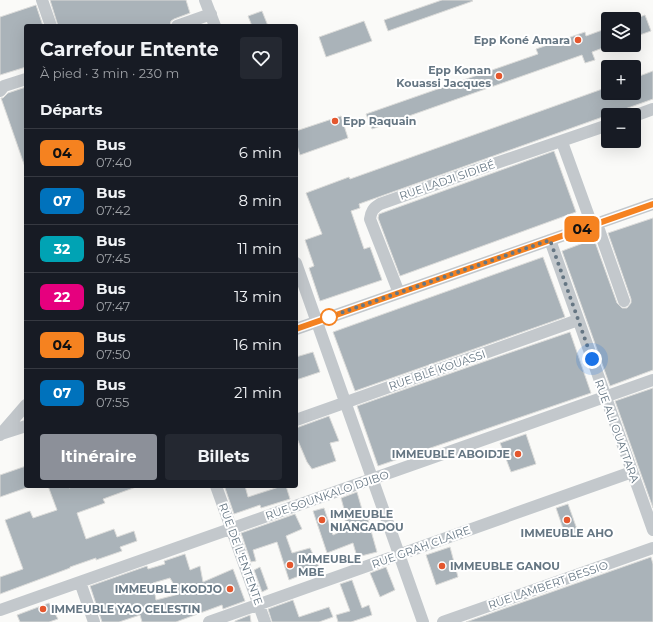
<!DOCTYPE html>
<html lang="fr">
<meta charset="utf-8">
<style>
body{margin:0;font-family:Montserrat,sans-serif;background:#242831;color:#f1f3f6;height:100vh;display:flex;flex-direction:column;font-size:15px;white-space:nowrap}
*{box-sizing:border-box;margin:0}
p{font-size:13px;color:#9ea1a6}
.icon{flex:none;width:22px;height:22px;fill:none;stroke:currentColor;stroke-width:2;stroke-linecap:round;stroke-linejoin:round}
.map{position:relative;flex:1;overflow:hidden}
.details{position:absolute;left:24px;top:24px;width:274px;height:464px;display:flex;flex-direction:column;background:#171b24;border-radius:4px;box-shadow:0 4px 16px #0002}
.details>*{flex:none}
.badge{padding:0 8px;border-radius:6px;font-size:14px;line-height:26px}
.controls{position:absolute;left:601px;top:12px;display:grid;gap:8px}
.controls a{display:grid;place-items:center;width:40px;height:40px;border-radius:4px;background:#171b24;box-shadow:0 4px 16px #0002;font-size:20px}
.you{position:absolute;width:20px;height:20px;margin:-10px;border:3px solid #fff;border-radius:50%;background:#1a73e8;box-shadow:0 0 0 6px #1a73e833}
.map>.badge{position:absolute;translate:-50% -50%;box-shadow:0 0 0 2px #fff}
h2{padding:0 16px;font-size:15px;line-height:36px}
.round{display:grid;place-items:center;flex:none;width:42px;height:42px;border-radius:4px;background:#242831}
.overview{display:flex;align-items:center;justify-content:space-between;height:68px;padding:0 16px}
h1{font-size:19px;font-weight:700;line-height:30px}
.cta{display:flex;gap:8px;margin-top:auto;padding:8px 16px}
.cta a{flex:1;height:46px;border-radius:4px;background:#8c9099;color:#fff;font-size:16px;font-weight:700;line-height:46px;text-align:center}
.cta a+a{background:#242831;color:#f1f3f6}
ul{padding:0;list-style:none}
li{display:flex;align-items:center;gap:12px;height:48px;padding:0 16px;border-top:1px solid #363941}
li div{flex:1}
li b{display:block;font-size:15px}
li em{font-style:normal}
li .badge{min-width:44px;font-weight:700;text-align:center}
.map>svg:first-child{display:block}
.building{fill:#aab3b9;stroke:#dcdcda;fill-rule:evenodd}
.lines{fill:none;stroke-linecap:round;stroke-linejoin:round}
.minor{stroke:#c3c8cc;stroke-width:12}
.line-casing{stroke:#fff;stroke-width:9}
.line{stroke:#f58220;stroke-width:6}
.walk{stroke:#657683;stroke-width:4;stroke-dasharray:0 7.2}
.poi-dot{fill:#e4572e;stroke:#fff;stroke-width:1.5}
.stop-dot{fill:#fff;stroke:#f58220;stroke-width:2}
.labels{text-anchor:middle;stroke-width:4;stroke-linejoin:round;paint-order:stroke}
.poi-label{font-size:11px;font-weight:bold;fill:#657683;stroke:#fff;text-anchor:start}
.street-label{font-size:11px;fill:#657683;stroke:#fff}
</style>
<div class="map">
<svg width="653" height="622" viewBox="0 0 653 622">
<rect width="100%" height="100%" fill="#fafaf8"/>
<path class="building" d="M50 0H186L190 13 174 19 171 21 170 26H58Z
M442 0H472L473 1 388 31 384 20Z
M36 5 43 26H26V67L0 75V17Z
M262 11 268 26H252L248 16Z
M645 15 651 31 634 37V19Z
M364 21 372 41 326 57 319 37Z
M608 28V46L592 52 595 60 585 63 582 55 372 129 366 114 538 54 536 49 585 32 586 36Z
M653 71V99L359 204 360 208 351 211 364 249 370 247 382 280 320 301 309 268 314 266 305 240 322 234 306 193 349 177 350 179 608 87V93H634V78Z
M26 87V167H25L1 98H3L8 93Z
M341 116 348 138 300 155 296 142V131Z
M554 151 576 212 400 276 378 218 379 214Z
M653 218V370L610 386 562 251 594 239 617 303 622 308H627L631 303V299L608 233Z
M543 257 565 317 355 391 333 332Z
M570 332 591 393 378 466 357 406 500 356Z
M313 352 320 372 296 380V357Z
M653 388V508L615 401Z
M329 416 339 441 330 443 336 461 312 469 307 462 296 436V428Z
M526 434 536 464 511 472 500 443Z
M26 466V488L0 497V475Z
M48 486H68L69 488 76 486H136V487L103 499 105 503 77 513 86 539 114 529 117 537 134 531 137 541 120 547 122 551 96 560V558L70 567V568L0 594V577L23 569 5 520 30 511 33 518 57 510Z
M231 486H245L248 497 282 486H286L290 499 261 508 260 505 234 514 225 488Z
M357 492 363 513 367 511 370 519 368 520 377 552 357 557 353 543 327 553 313 511 324 508 333 535 348 528 345 520H347L341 498Z
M568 504 578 532 566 537 556 508Z
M295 514 302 529 286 536 292 553 310 548 320 569 299 575V576L289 580 277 542 253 550 256 561 251 562 241 533Z
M450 547 458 577 436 585 426 555Z
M185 554 190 570 200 566 203 582 233 569 245 601 223 609 222 605 176 622H142L140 615 119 622H102L90 586 147 566 148 569 165 564 164 561ZM170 578 179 594 156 600 153 583Z
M651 557 653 564V622H466Z
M260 567 268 589 262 592 254 570Z
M386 567 395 590 380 597 370 573Z
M352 580 362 608 369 605 372 615 351 622H338L336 615 350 611 340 584Z
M293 600 299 617 329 607 333 617 319 622H272L268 609Z
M49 603 58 619 49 622H20L17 615Z
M250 615 251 622H235V621Z"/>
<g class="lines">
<path class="minor" d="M42 0 51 26
M205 0 215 26
M177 26 211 14
M0 91 4 86 26 79
M634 116 653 109
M562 142 592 225
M597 224 624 301
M550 240 653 530
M296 263 423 622
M399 293 370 219C371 212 373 208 380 204L476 170 608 125
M296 329 653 204
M296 420 578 320
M1 434 26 426
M0 435 26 405
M216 486 265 622
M80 582 94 622
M0 610 653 380
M209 622 632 472
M443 622 653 548"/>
</g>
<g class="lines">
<g class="line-casing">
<path id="line" d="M296 329 653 204"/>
</g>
<use href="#line" class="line"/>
<path class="walk" d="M329 317 550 240 592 359"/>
</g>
<g class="poi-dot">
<circle cx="578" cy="40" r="4"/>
<circle cx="499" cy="76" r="4"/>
<circle cx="335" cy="121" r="4"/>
<circle cx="518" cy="454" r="4"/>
<circle cx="322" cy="520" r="4"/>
<circle cx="567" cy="520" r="4"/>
<circle cx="290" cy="565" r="4"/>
<circle cx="442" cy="566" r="4"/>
<circle cx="230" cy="589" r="4"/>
<circle cx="43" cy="609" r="4"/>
</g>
<circle class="stop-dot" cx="329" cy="317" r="8"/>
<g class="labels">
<g class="poi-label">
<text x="570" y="44" text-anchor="end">Epp Koné Amara</text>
<text x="491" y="74" text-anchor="end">Epp Konan<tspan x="491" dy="13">Kouassi Jacques</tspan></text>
<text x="343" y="125">Epp Raquain</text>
<text x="510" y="458" text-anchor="end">IMMEUBLE ABOIDJE</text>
<text x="330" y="518">IMMEUBLE<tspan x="330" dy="13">NIANGADOU</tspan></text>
<text x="567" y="537" text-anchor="middle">IMMEUBLE AHO</text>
<text x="298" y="563">IMMEUBLE<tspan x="298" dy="13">MBE</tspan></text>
<text x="450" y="570">IMMEUBLE GANOU</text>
<text x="222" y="593" text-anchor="end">IMMEUBLE KODJO</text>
<text x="51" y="613">IMMEUBLE YAO CELESTIN</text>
</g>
<g class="street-label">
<text transform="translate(447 180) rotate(-19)" y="4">RUE LADJI SIDIBÉ</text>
<text transform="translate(437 370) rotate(-19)" y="4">RUE BLÉ KOUASSI</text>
<text transform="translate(617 431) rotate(70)" y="4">RUE ALI OUATTARA</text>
<text transform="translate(327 495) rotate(-19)" y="4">RUE SOUNKALO DJIBO</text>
<text transform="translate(421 547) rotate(-20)" y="4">RUE GRAH CLAIRE</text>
<text transform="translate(241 554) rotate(70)" y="4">RUE DE L'ENTENTE</text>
<text transform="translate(548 585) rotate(-19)" y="4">RUE LAMBERT BESSIO</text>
</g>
</g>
</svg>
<div class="controls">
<a><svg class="icon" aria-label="layers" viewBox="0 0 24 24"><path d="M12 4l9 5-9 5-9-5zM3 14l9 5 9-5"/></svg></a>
<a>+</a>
<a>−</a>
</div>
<div class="you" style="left:592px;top:359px"></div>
<b class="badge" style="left:582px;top:229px;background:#f58220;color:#111">04</b>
<section class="details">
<div class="overview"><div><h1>Carrefour Entente</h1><p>À pied · 3 min · 230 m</p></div><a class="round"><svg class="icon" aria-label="heart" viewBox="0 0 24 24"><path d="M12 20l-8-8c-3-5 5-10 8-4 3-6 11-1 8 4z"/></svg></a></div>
<h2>Départs</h2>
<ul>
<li><span class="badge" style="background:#f58220;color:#111">04</span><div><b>Bus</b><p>07:40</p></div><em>6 min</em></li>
<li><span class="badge" style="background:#0072bc;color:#fff">07</span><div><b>Bus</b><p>07:42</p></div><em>8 min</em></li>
<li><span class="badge" style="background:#00a3b4;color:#fff">32</span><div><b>Bus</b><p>07:45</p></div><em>11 min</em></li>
<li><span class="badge" style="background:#e6007e;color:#fff">22</span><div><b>Bus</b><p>07:47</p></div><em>13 min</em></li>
<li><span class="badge" style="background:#f58220;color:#111">04</span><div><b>Bus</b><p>07:50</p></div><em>16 min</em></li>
<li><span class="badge" style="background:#0072bc;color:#fff">07</span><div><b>Bus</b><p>07:55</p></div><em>21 min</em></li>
</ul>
<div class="cta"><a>Itinéraire</a><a>Billets</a></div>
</section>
</div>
